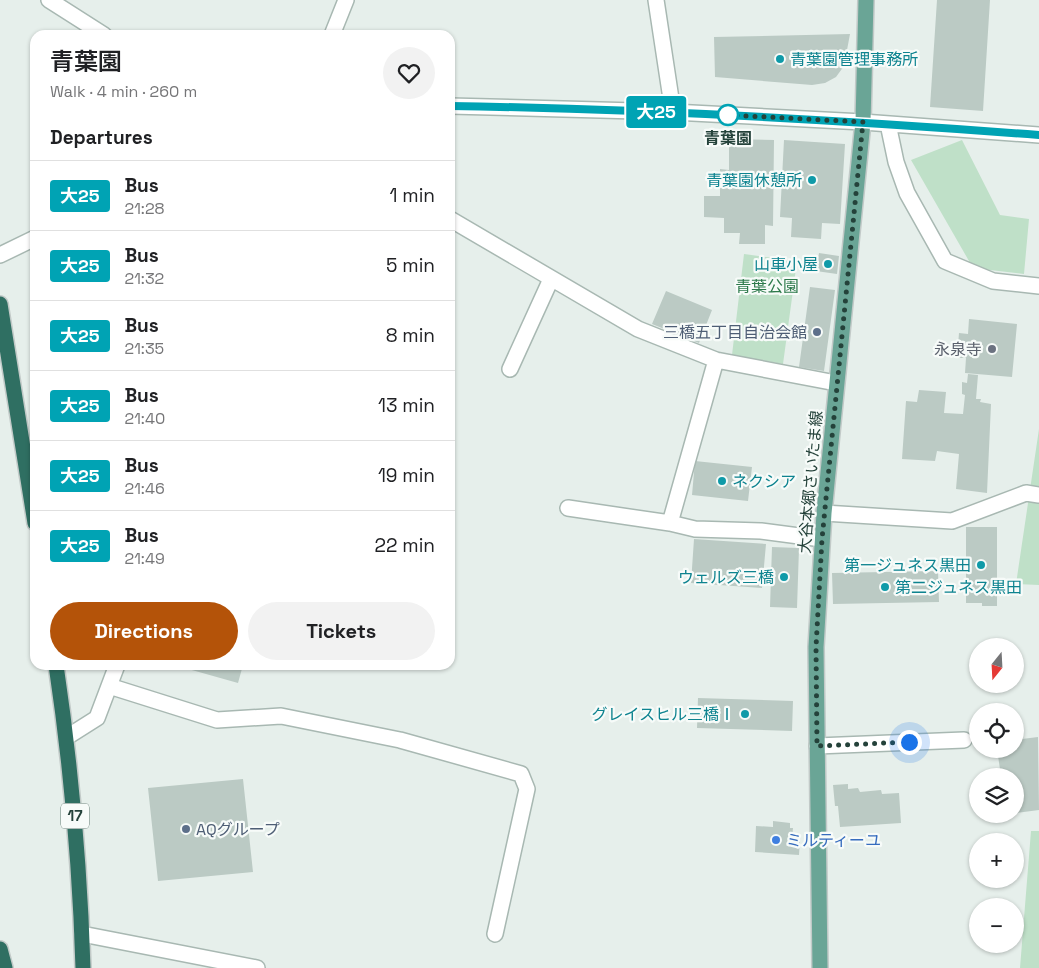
<!DOCTYPE html>
<meta charset="utf-8">
<style>
body{margin:0;font-family:"Space Grotesk","Noto Sans JP",sans-serif;background:#f2f2f2;color:#202124;height:100vh;display:flex;flex-direction:column;font-size:19px;white-space:nowrap}
*{box-sizing:border-box;margin:0}
p{font-size:16px;color:#757577}
.icon{flex:none;width:28px;height:28px;fill:none;stroke:currentColor;stroke-width:2;stroke-linecap:round;stroke-linejoin:round}
.map{position:relative;flex:1;overflow:hidden}
.side{position:absolute;left:30px;top:30px;width:425px;height:640px;display:flex;flex-direction:column;background:#fff;border-radius:15px;box-shadow:0 1px 4px #0004}
.side>*{flex:none}
.badge{padding:0 10px;border-radius:4px;font-size:18px;line-height:32px}
.needle{width:32px;rotate:198deg}
.controls{position:absolute;left:969px;top:638px;display:grid;gap:10px}
.controls a{display:grid;place-items:center;width:55px;height:55px;border-radius:50%;background:#fff;box-shadow:0 1px 4px #0004;font-size:25px}
.you{position:absolute;width:25px;height:25px;margin:-12px;border:4px solid #fff;border-radius:50%;background:#1a73e8;box-shadow:0 0 0 8px #1a73e833}
.map>.badge{position:absolute;translate:-50% -50%;box-shadow:0 0 0 2px #fff}
h2{padding:0 20px;font-size:19px;line-height:45px}
.round{display:grid;place-items:center;flex:none;width:52px;height:52px;border-radius:26px;background:#f2f2f2}
.summary{display:flex;align-items:center;justify-content:space-between;height:85px;padding:0 20px}
h1{font-size:24px;font-weight:600;line-height:38px}
.action{display:flex;gap:10px;margin-top:auto;padding:10px 20px}
.action a{flex:1;height:58px;border-radius:30px;background:#b45309;color:#fff;font-size:20px;font-weight:600;line-height:58px;text-align:center}
.action a+a{background:#f2f2f2;color:#202124}
ul{padding:0;list-style:none}
li{display:flex;align-items:center;gap:15px;height:70px;padding:0 20px;border-top:1px solid #e0e0e0}
li div{flex:1}
li b{display:block;font-size:19px}
li em{font-style:normal}
li .badge{min-width:55px;font-weight:700;text-align:center}
.map>svg:first-child{display:block}
.green{fill:#bfe0c8}
.building{fill:#bbcac4}
.lines{fill:none;stroke-linecap:round;stroke-linejoin:round}
.minor-casing{stroke:#a8b8b2;stroke-width:18}
.major-casing{stroke:#c2cac8;stroke-width:18}
.highway-casing{stroke:#c2cac8;stroke-width:18}
.minor{stroke:#fff;stroke-width:15}
.major{stroke:#6aa596;stroke-width:15}
.highway{stroke:#2f6f62;stroke-width:15}
.line-casing{stroke:#fff;stroke-width:11}
.line{stroke:#00a3b4;stroke-width:8}
.walk{stroke:#24423a;stroke-width:5;stroke-dasharray:0 9}
.culture-dot{fill:#0f9aa8;stroke:#f7fbf9;stroke-width:2}
.stop-dot{fill:#fff;stroke:#00a3b4;stroke-width:2.5}
.service-dot{fill:#5c6f8a;stroke:#f7fbf9;stroke-width:2}
.worship-dot{fill:#6b7280;stroke:#f7fbf9;stroke-width:2}
.shop-dot{fill:#3f7fe0;stroke:#f7fbf9;stroke-width:2}
.labels{text-anchor:middle;stroke-width:4.5;stroke-linejoin:round;paint-order:stroke}
.shield{fill:#f7fbf9;stroke:#637a73;stroke-width:1}
.shield-label{font-size:15px;font-weight:bold;fill:#24423a}
.culture-label{font-size:16px;fill:#0d838f;stroke:#f7fbf9;text-anchor:end}
.stop-label{font-size:16px;font-weight:bold;fill:#24423a;stroke:#f7fbf9}
.park-label{font-size:16px;fill:#2d7a4b;stroke:#f7fbf9}
.service-label{font-size:16px;fill:#4e5e75;stroke:#f7fbf9;text-anchor:end}
.worship-label{font-size:16px;fill:#5b616d;stroke:#f7fbf9;text-anchor:end}
.street-label{font-size:16px;fill:#24423a;stroke:#f7fbf9}
.shop-label{font-size:16px;fill:#366cbe;stroke:#f7fbf9;text-anchor:start}
</style>
<div class="map">
<svg width="1039" height="968" viewBox="0 0 1039 968">
<rect width="100%" height="100%" fill="#e6efeb"/>
<path class="green" d="M962 140 1000 215 1029 219 1024 274 973 268 911 160Z
M744 254 797 261 783 364 732 355Z
M1039 429V585L1016 584Z
M1031 831H1039V968H1020Z"/>
<path class="building" d="M937 0H990L983 111 930 107Z
M850 34 844 66 836 77 825 83 812 85 715 77 714 37Z
M729 139 774 140 773 226 765 225V244H739L740 233H724V218L704 217V196H720V169L729 170Z
M784 140 845 144 840 224 822 223 821 239 791 237 792 218 780 217Z
M819 253 839 256 837 274 816 271Z
M810 287 835 290 824 371 799 367Z
M666 291 712 310 699 343 652 324Z
M969 319 1017 324 1012 377 965 373 966 358H957L959 333 968 334Z
M968 374 978 375 976 399H981L980 402 991 404 987 493 956 489 959 454 937 451 935 461 902 459 906 401 917 402 919 390 946 392 944 413 963 414 965 395 962 394V382L967 383Z
M695 461 752 467 748 501 692 495Z
M966 527H997V606H982V603H966Z
M694 539 766 544 762 588 691 583Z
M772 547 799 548 797 608 770 607Z
M938 571 939 602 833 604 832 573Z
M174 665H243L238 683Z
M698 698 793 701 792 731 697 728Z
M1038 737 1039 810 1015 813V776H1001L997 749H1015V740Z
M243 779 253 872 158 881 148 788Z
M848 784V789L858 788 860 792 881 790 882 794 899 793 901 823 840 827 838 806H835L833 785Z
M773 821 790 823V828H793L792 838 800 839 799 855 755 852 756 826 773 827Z"/>
<g class="lines">
<g class="minor-casing">
<path id="minor" d="M49 0 104 35
M656 0 673 112
M332 35 346 0
M450 106 673 112 863 122 1039 135
M888 124 896 162 907 193 945 261 993 281 1039 286
M450 219 638 329 716 360 836 383
M0 255 35 238
M510 369 551 279
M568 508 670 523 695 529 761 531 822 539
M824 513 952 521 1026 493 1039 495
M670 523 716 360
M109 686 217 720 281 716 400 740 521 774 527 789 495 934
M67 737 97 718 117 665
M817 746 964 740
M82 934 257 968"/>
</g>
<g class="major-casing">
<path id="major" d="M820 968 816 647 824 513 863 122 866 0"/>
</g>
<g class="highway-casing">
<path id="highway" d="M0 304 35 523
M56 665C71 766 80 866 83 968
M0 949 5 968"/>
</g>
<use href="#minor" class="minor"/>
<use href="#major" class="major"/>
<use href="#highway" class="highway"/>
</g>
<g class="lines">
<g class="line-casing">
<path id="line" d="M450 106C647 109 843 120 1039 135"/>
</g>
<use href="#line" class="line"/>
<path class="walk" d="M728 115 863 122 822 539 816 647 817 746 909 742"/>
</g>
<g class="culture-dot">
<circle cx="780" cy="59" r="5"/>
<circle cx="812" cy="180" r="5"/>
<circle cx="828" cy="264" r="5"/>
<circle cx="722" cy="481" r="5"/>
<circle cx="981" cy="565" r="5"/>
<circle cx="784" cy="577" r="5"/>
<circle cx="885" cy="587" r="5"/>
<circle cx="745" cy="714" r="5"/>
</g>
<circle class="stop-dot" cx="728" cy="115" r="10"/>
<g class="service-dot">
<circle cx="817" cy="332" r="5"/>
<circle cx="186" cy="829" r="5"/>
</g>
<circle class="worship-dot" cx="992" cy="349" r="5"/>
<circle class="shop-dot" cx="776" cy="840" r="5"/>
<g class="labels">
<rect class="shield" x="61" y="803.5" width="28" height="25" rx="4"/>
<g class="shield-label">
<text x="75" y="821">17</text>
</g>
<g class="culture-label">
<text x="790" y="65" text-anchor="start">青葉園管理事務所</text>
<text x="802" y="186">青葉園休憩所</text>
<text x="818" y="270">山車小屋</text>
<text x="732" y="487" text-anchor="start">ネクシア</text>
<text x="971" y="571">第一ジュネス黒田</text>
<text x="774" y="583">ウェルズ三橋</text>
<text x="895" y="593" text-anchor="start">第二ジュネス黒田</text>
<text x="735" y="720">グレイスヒル三橋Ⅰ</text>
</g>
<g class="stop-label">
<text x="728" y="144">青葉園</text>
</g>
<g class="park-label">
<text x="767" y="292">青葉公園</text>
</g>
<g class="service-label">
<text x="807" y="338">三橋五丁目自治会館</text>
<text x="196" y="835" text-anchor="start">AQグループ</text>
</g>
<g class="worship-label">
<text x="982" y="355">永泉寺</text>
</g>
<g class="street-label">
<text transform="translate(810 482) rotate(-85)" y="6">大谷本郷さいたま線</text>
</g>
<g class="shop-label">
<text x="786" y="846">ミルティーユ</text>
</g>
</g>
</svg>
<div class="controls">
<a><svg class="needle" viewBox="-14 -14 28 28"><path d="M0-13l5 13h-10z" fill="#e53935"/><path d="M0 13l5-13h-10z" fill="#757577"/></svg></a>
<a><svg class="icon" aria-label="locate" viewBox="0 0 24 24"><circle cx="12" cy="12" r="6"/><path d="M12 2v4M12 18v4M2 12h4M18 12h4"/></svg></a>
<a><svg class="icon" aria-label="layers" viewBox="0 0 24 24"><path d="M12 4l9 5-9 5-9-5zM3 14l9 5 9-5"/></svg></a>
<a>+</a>
<a>−</a>
</div>
<div class="you" style="left:909px;top:742px"></div>
<b class="badge" style="left:656px;top:112px;background:#00a3b4;color:#fff">大25</b>
<section class="side">
<div class="summary"><div><h1>青葉園</h1><p>Walk · 4 min · 260 m</p></div><a class="round"><svg class="icon" aria-label="heart" viewBox="0 0 24 24"><path d="M12 20l-8-8c-3-5 5-10 8-4 3-6 11-1 8 4z"/></svg></a></div>
<h2>Departures</h2>
<ul>
<li><span class="badge" style="background:#00a3b4;color:#fff">大25</span><div><b>Bus</b><p>21:28</p></div><em>1 min</em></li>
<li><span class="badge" style="background:#00a3b4;color:#fff">大25</span><div><b>Bus</b><p>21:32</p></div><em>5 min</em></li>
<li><span class="badge" style="background:#00a3b4;color:#fff">大25</span><div><b>Bus</b><p>21:35</p></div><em>8 min</em></li>
<li><span class="badge" style="background:#00a3b4;color:#fff">大25</span><div><b>Bus</b><p>21:40</p></div><em>13 min</em></li>
<li><span class="badge" style="background:#00a3b4;color:#fff">大25</span><div><b>Bus</b><p>21:46</p></div><em>19 min</em></li>
<li><span class="badge" style="background:#00a3b4;color:#fff">大25</span><div><b>Bus</b><p>21:49</p></div><em>22 min</em></li>
</ul>
<div class="action"><a>Directions</a><a>Tickets</a></div>
</section>
</div>
